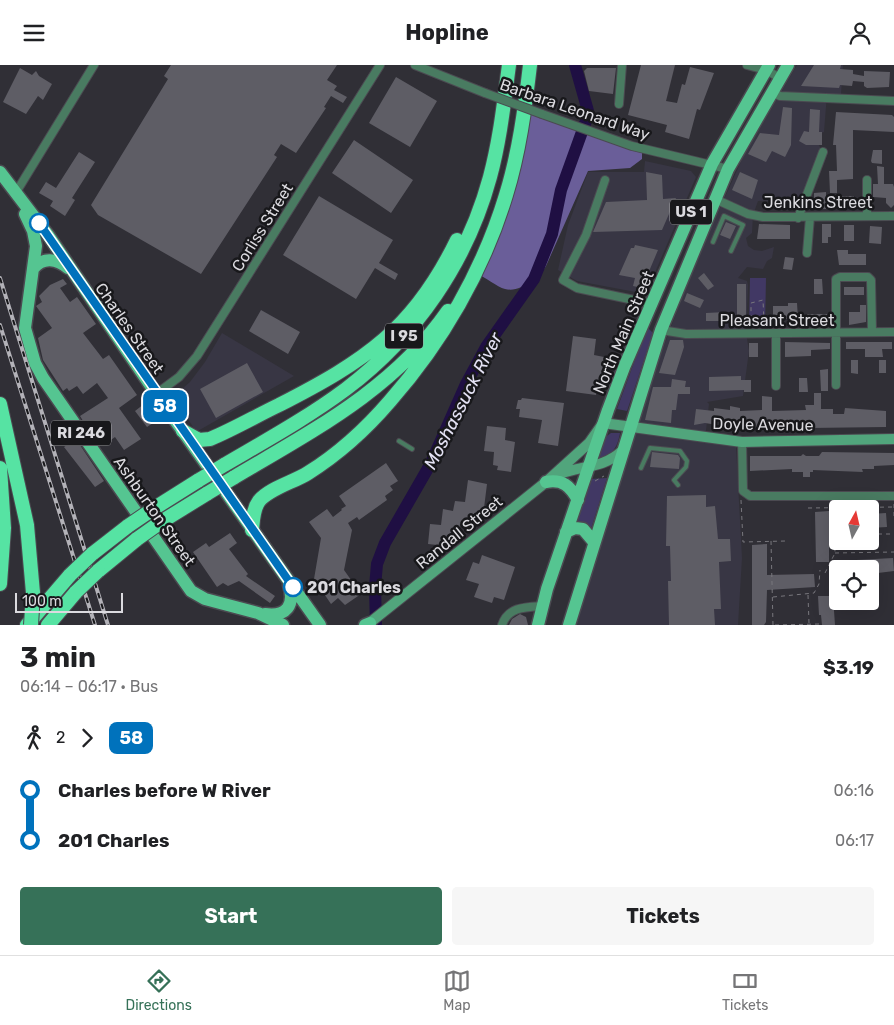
<!DOCTYPE html>
<meta charset="utf-8">
<style>
body{margin:0;font-family:Rubik,sans-serif;background:#f6f6f6;color:#202124;height:100vh;display:flex;flex-direction:column;font-size:19px;white-space:nowrap}
*{box-sizing:border-box;margin:0}
p{font-size:16px;color:#757577}
.icon{flex:none;width:28px;height:28px;fill:none;stroke:currentColor;stroke-width:2;stroke-linecap:round;stroke-linejoin:round}
.map{position:relative;height:560px;overflow:hidden}
.side{display:flex;flex-direction:column;background:#fff;flex:1}
.side>*{flex:none}
.badge{padding:0 10px;border-radius:8px;font-size:18px;line-height:32px}
.needle{width:32px;rotate:8deg}
.buttons{position:absolute;left:829px;top:435px;display:grid;gap:10px}
.buttons a{display:grid;place-items:center;width:50px;height:50px;border-radius:5px;background:#fff;box-shadow:0 5px 20px #0002;font-size:25px}
.scale{position:absolute;left:15px;bottom:12px;width:108px;box-sizing:border-box;padding-left:5px;border:2px solid #dbdadf;border-top:0;font-size:14px;line-height:18px;white-space:nowrap;color:#dbdadf;-webkit-text-stroke:4px #18181b;paint-order:stroke}
.map>.badge{position:absolute;translate:-50% -50%;box-shadow:0 0 0 2px #fff}
.legs{display:flex;align-items:center;gap:8px;height:55px;padding:0 20px;font-size:16px}
.legs p{margin-inline-start:auto}
.head{display:flex;align-items:center;justify-content:space-between;height:85px;padding:0 20px}
h1{font-size:28px;font-weight:700;line-height:38px}
.cta{display:flex;gap:10px;margin-top:auto;padding:10px 20px}
.cta a{flex:1;height:58px;border-radius:5px;background:#367158;color:#fff;font-size:20px;font-weight:700;line-height:58px;text-align:center}
.cta a+a{background:#f6f6f6;color:#202124}
ul{padding:0 20px;list-style:none}
li{display:flex;align-items:center;gap:18px;height:50px;font-size:19px}
li i{display:grid;place-items:center;width:8px;height:100%;margin:0 6px;background:currentColor}
li i::after{content:'';width:12px;height:12px;margin:-6px;border:4px solid;border-radius:50%;background:#fff}
li p{margin-inline-start:auto}
li:first-child i{background:linear-gradient(#0000 50%,currentColor 0)}
li:last-child i{background:linear-gradient(currentColor 50%,#0000 0)}
header{display:flex;justify-content:space-between;align-items:center;height:65px;padding:0 20px;background:#fff;font-size:22px;font-weight:700}
.tab-bar{display:flex;justify-content:space-around;align-items:center;height:70px;border-top:1px solid #e0e0e0;background:#fff;font-size:14px;color:#757577}
.tab-bar a{display:grid;justify-items:center;gap:2px}
.tab-bar .active{color:#367158}
.map>svg:first-child{display:block}
.built{fill:#383644}
.green{fill:#413864}
.forest{fill:#6a5e99}
.lines{fill:none;stroke-linecap:round;stroke-linejoin:round}
.river{stroke:#1f0f43;stroke-width:12}
.building{fill:#5e5d65}
.service-casing{stroke:#4b4a51;stroke-width:6}
.minor-casing{stroke:#4b4a51;stroke-width:10}
.secondary-casing{stroke:#4b4a51;stroke-width:12}
.primary-casing{stroke:#4b4a51;stroke-width:15}
.motorway-casing{stroke:#4b4a51;stroke-width:16}
.path{stroke:#78777d;stroke-width:1;stroke-dasharray:4 4;stroke-linecap:butt}
.service{stroke:#497b61;stroke-width:4}
.minor{stroke:#497b61;stroke-width:8}
.secondary{stroke:#51a57c;stroke-width:10}
.primary{stroke:#55c591;stroke-width:12}
.motorway{stroke:#56e3a3;stroke-width:14}
.rail-casing{stroke:#b3b2b8;stroke-width:4}
.rail{stroke:#18181b;stroke-width:2;stroke-dasharray:5.5;stroke-linecap:butt}
.minor-bridge-casing{stroke:#4b4a51;stroke-width:10;stroke-linecap:butt}
.motorway-bridge-casing{stroke:#4b4a51;stroke-width:16;stroke-linecap:butt}
.minor-bridge{stroke:#497b61;stroke-width:8}
.motorway-bridge{stroke:#56e3a3;stroke-width:14}
.line-1-casing{stroke:#fff;stroke-width:11}
.line-1{stroke:#0072bc;stroke-width:8}
.stop-1-dot{fill:#fff;stroke:#0072bc;stroke-width:2.5}
.labels{text-anchor:middle;stroke-width:5;stroke-linejoin:round;paint-order:stroke}
.shield{fill:#18181b;stroke:#a0a0a4;stroke-width:1}
.shield-label{font-size:15px;font-weight:bold;fill:#dbdadf}
.street-label{font-size:16px;fill:#dbdadf;stroke:#18181b}
.stop-label{font-size:16px;font-weight:bold;fill:#dbdadf;stroke:#18181b;text-anchor:start}
.water-label{font-size:18px;font-style:italic;fill:#e4e2f4;stroke:#18181b}
</style>
<header><svg class="icon" aria-label="menu" viewBox="0 0 24 24"><path d="M4 6h16M4 12h16M4 18h16"/></svg>Hopline<svg class="icon" aria-label="person" viewBox="0 0 24 24"><circle cx="12" cy="8" r="4"/><path d="M4 21q1-7 8-7t8 7"/></svg></header>
<div class="map">
<svg width="894" height="560" viewBox="0 0 894 560">
<rect width="100%" height="100%" fill="#302f36"/>
<path class="built" d="M797 0H843L841 29H827L824 67 817 69 816 75 825 91 802 141 788 135 758 136 753 150 752 168 746 173 748 181 754 185 762 186 774 182 772 193 767 196 763 204 747 202 738 213 747 216 748 220 746 268 749 286 743 331 707 337 709 339 705 374 736 380 742 493 738 560H570L641 354 645 341 642 339 694 201 742 94Z
M645 96 691 106 696 112 647 226 641 228 577 216 558 205 568 160 588 107H644Z
M222 268 294 311 196 367 174 331 190 317 205 297Z"/>
<path class="green" d="M750 213H766L765 262H749Z
M647 262 653 268 627 346 617 344Z
M611 368H620C617 385 611 390 596 398L604 373Z
M607 413 591 464 575 459 590 414Z"/>
<path class="forest" d="M529 46 612 78 642 86V94L630 103 588 106 546 201C539 212 521 228 505 224 497 222 485 212 476 208Z"/>
<g class="lines">
<path class="river" d="M376 560 375 522 377 499 385 478 431 398 466 319 486 282 534 214 552 169 561 125 587 53 588 46 575 0"/>
</g>
<path class="building" d="M171 0H337L327 15 337 21 334 25 347 32 343 38 331 31 324 42 326 43 296 88 281 79 274 90 277 92 201 209 98 150 91 140 168 14 164 11Z
M641 0H675L666 36 677 38 682 19 685 20 690 2 714 8 700 45 697 44 689 74 665 67 667 60 628 50Z
M814 0H841L840 4 853 5V9L864 11V6L890 7 889 22 867 23 864 21V17L853 16 852 21 840 20 839 23 801 21Z
M20 3 32 10 36 6 39 11 52 19 43 35 38 31 26 49 3 37Z
M587 3H616L613 29 589 26 584 6Z
M396 12 437 36 410 82 369 58Z
M783 42 792 43 791 80 785 92 772 86 766 97 748 89 760 68 779 70Z
M810 44 820 45 819 67H822V80H806L799 76 804 66 809 67Z
M836 47 892 50 894 52V67L853 65V114L837 115V128H830L829 106H837L836 80H833Z
M354 75 413 115 391 148 332 108Z
M873 85H882V99L872 98 871 96Z
M79 87 95 97 72 133 75 135 65 151 50 141 53 136 39 128 46 117 56 123Z
M877 101 884 102V119H893L894 122V140L891 143 886 138V133L873 132V119H878Z
M646 107 662 110 663 134 676 133 662 165 593 167 606 137 647 135Z
M740 107 758 115 752 134 732 125Z
M826 127V144H812V133H814V128Z
M319 131 393 175 379 198 398 209 395 215 375 203 356 234 283 190Z
M841 131H854V142H841Z
M726 157 736 161 730 174 720 170Z
M759 159 790 160V174H757Z
M822 159H831V172H828V178H822Z
M844 160H854V176H844Z
M870 161 882 162 881 179 869 178Z
M635 180 658 185 642 223 633 221 635 213 619 210 631 183H634Z
M837 185H848V189H866V200H839Z
M785 192 794 193 792 205 783 204Z
M704 208 714 221 708 225 698 213Z
M63 214 67 219 60 223 70 237 77 232 96 259 83 268 103 294 109 290 137 330 119 343 141 374 124 385 115 372 104 380 92 362 88 364 80 351 108 333 97 318 83 329 77 321 69 326 67 323 63 326 43 295 38 273 52 263 36 241 42 237 39 231 50 220Z
M814 214H822L823 229H814Z
M737 219H746V251H737Z
M844 222H864V230H844Z
M687 228 704 235 700 243 684 236Z
M788 238H797L798 254H783V258H773V241H788Z
M860 240H866V257L849 260V247H860Z
M261 245 300 267 288 289 249 266Z
M726 247V256H706V248Z
M807 249H827V257L807 258Z
M573 271 596 274 594 290 604 292 600 325H597L596 330 566 326Z
M670 275H683L684 282 675 310 659 308Z
M785 277 830 278V284L811 285V291L785 292Z
M846 277H892V284H882L883 292H865V284H846Z
M749 278H758V292H749Z
M851 295H858V309L851 308Z
M879 295H886V308H879Z
M247 298 263 327 216 353 200 324Z
M828 304V326H821L820 305Z
M741 311V315H751V327H744V325L709 326V312Z
M799 313H807L808 327H799Z
M672 314 686 316 685 322H690V329H678L676 345H672L671 358 645 355 653 322H671Z
M814 328H821V344H833V349H844L845 343 886 346V362L809 363V361H794L736 363 705 358 694 360 696 344 714 346V343L730 345V341L740 343V346L762 345V331L772 332V346L806 345 805 340H814Z
M522 333 564 338 558 381 538 378 542 355 519 352 520 344H516L518 335H521Z
M144 339 156 356 147 362 135 346Z
M487 361 506 363 505 375 515 377 511 407 497 405 498 401 493 400 494 387 484 386Z
M76 374 104 416 95 422 64 382Z
M652 387 678 390 680 393 679 404 650 402Z
M822 387 894 388V400L874 401V404H862L863 407 813 405V407H810V412H803V407H792V404L750 406V391H801L803 389 806 391H819Z
M386 398 398 416 390 421 393 425 385 431 387 435 359 455 357 452 348 458 352 465 344 505 361 529 345 540 338 533 331 539 314 514 321 473 309 457 327 444 333 452 342 445 341 444 346 441 339 431Z
M468 415 487 419 483 451 472 449 471 461 460 459 459 471 448 469 447 481 428 479 430 459 441 460 443 444 453 446 455 436 465 437Z
M706 430V442L715 441 718 474H730L731 496 719 497 721 544H714L715 560H669L668 516H671L670 481H666L667 431Z
M829 446V497H816L815 447Z
M886 448 887 462 870 463V449Z
M230 468 237 478 229 484 248 509 246 511 275 531 270 538 239 516 228 521 223 518 217 522 193 487 206 478 209 482Z
M767 479V510L814 509 815 522 767 525 766 557 764 560H752V480Z
M482 490 515 502 504 535 494 532 492 538 474 532 479 519 466 515 473 497 479 499Z
M893 493 894 506 870 509V504H838V496Z
M818 531H833L835 560H822L821 550H819Z
M520 549 526 552 528 560H509L512 554Z"/>
<g class="lines">
<g class="service-casing">
<path id="service" d="M713 177 724 151 743 160 731 186
M399 376 412 384
M641 403 650 383 680 386 687 396 686 402 674 415 678 420"/>
</g>
<g class="minor-casing">
<path id="minor" d="M415 0 485 28
M747 0 766 5 780 13
M771 27 780 31 894 36
M619 39 622 0
M542 49 632 81 728 104
M605 115 586 170 563 215 577 223 653 239
M867 115V151
M15 129 94 0
M715 134 748 149 763 152 894 151
M798 153 823 87
M807 188 810 152
M661 265 686 269 894 267
M836 320V214L840 212H868L871 215 872 267
M776 321V268
M156 329 179 312 197 291 380 0
M742 377 743 426 750 431H894
M502 560C508 542 525 542 542 541"/>
</g>
<g class="secondary-casing">
<path id="secondary" d="M554 412C578 399 600 406 622 386
M367 560 546 417 589 378 603 358 742 377 894 374"/>
</g>
<g class="primary-casing">
<path id="primary" d="M0 107 48 170 155 327 320 560
M25 149 33 166 36 181 25 263 35 298 43 313 191 526 205 534 258 548 283 560
M33 204C43 191 57 194 68 203
M546 417C563 414 570 421 578 435
M566 467 575 463 583 464 594 477
M265 549C287 552 295 540 289 520
M365 560 370 558
M538 560 547 524 608 345 625 300 712 99 769 0
M569 560 661 265 728 104 788 0"/>
</g>
<g class="motorway-casing">
<path id="motorway" d="M0 339 27 460 33 528
M183 366 199 375 210 374C234 364 256 351 279 340 365 296 414 264 457 175
M224 400C265 376 307 353 346 324 416 271 467 197 490 112 500 75 504 37 509 0
M0 403 4 463 0 519
M233 413C312 366 394 324 448 246
M153 444 199 415
M161 457 208 428
M252 465C253 455 253 444 259 436 270 423 294 417 308 408 340 388 366 364 390 336 442 277 483 206 506 130 519 88 525 43 530 0
M92 489 128 461
M98 506 137 474
M27 560 70 510
M48 560 76 527"/>
</g>
<path class="path" d="M754 260 751 259V238L763 235 764 256 762 260H754
M595 416 604 411
M741 435 743 477 786 476
M894 439V454
M808 443 894 442
M870 469H894
M771 476 773 560
M835 488 894 487
M825 508 835 488 834 443
M808 530 809 558
M773 532 814 528 819 519 820 505
M775 560 820 559"/>
<use href="#service" class="service"/>
<use href="#minor" class="minor"/>
<use href="#secondary" class="secondary"/>
<use href="#primary" class="primary"/>
<use href="#motorway" class="motorway"/>
<g class="rail-casing">
<path id="rail" d="M0 213 108 560
M0 260 95 560"/>
</g>
<use href="#rail" class="rail"/>
<g class="minor-bridge-casing">
<path id="minor-bridge" d="M485 28 542 49"/>
</g>
<g class="motorway-bridge-casing">
<path id="motorway-bridge" d="M199 415 224 400
M208 428 233 413
M128 461 153 444
M137 474 161 457
M70 510 92 489
M76 527 98 506
M31 560 33 528"/>
</g>
<use href="#minor-bridge" class="minor-bridge"/>
<use href="#motorway-bridge" class="motorway-bridge"/>
</g>
<g class="lines">
<g class="line-1-casing">
<path id="line-1" d="M39 158 293 522"/>
</g>
<use href="#line-1" class="line-1"/>
</g>
<g class="stop-1-dot">
<circle cx="39" cy="158" r="9"/>
<circle cx="293" cy="522" r="9"/>
</g>
<g class="labels">
<g class="shield">
<rect x="670" y="134.5" width="42" height="25" rx="4"/>
<rect x="385" y="258.5" width="38" height="25" rx="4"/>
<rect x="51" y="355.5" width="60" height="25" rx="4"/>
</g>
<g class="shield-label">
<text x="691" y="152">US 1</text>
<text x="404" y="276">I 95</text>
<text x="81" y="373">RI 246</text>
</g>
<g class="street-label">
<text transform="translate(575 44) rotate(19)" y="6">Barbara Leonard Way</text>
<text x="818" y="143">Jenkins Street</text>
<text transform="translate(262 162) rotate(-58)" y="6">Corliss Street</text>
<text x="777" y="261">Pleasant Street</text>
<text transform="translate(130 263) rotate(55)" y="6">Charles Street</text>
<text transform="translate(623 267) rotate(-67)" y="6">North Main Street</text>
<text transform="translate(763 359) rotate(1)" y="6">Doyle Avenue</text>
<text transform="translate(155 446) rotate(55)" y="6">Ashburton Street</text>
<text transform="translate(459 467) rotate(-39)" y="6">Randall Street</text>
</g>
<g class="stop-label">
<text x="307" y="528">201 Charles</text>
</g>
<g class="water-label">
<text transform="translate(463 336) rotate(-63)" y="6">Moshassuck River</text>
</g>
</g>
</svg>
<div class="buttons">
<a><svg class="needle" viewBox="-14 -14 28 28"><path d="M0-13l5 13h-10z" fill="#e53935"/><path d="M0 13l5-13h-10z" fill="#757577"/></svg></a>
<a><svg class="icon" aria-label="locate" viewBox="0 0 24 24"><circle cx="12" cy="12" r="6"/><path d="M12 2v4M12 18v4M2 12h4M18 12h4"/></svg></a>
</div>
<div class="scale">100 m</div>
<b class="badge" style="left:165px;top:341px;background:#0072bc;color:#fff">58</b>
</div>
<section class="side">
<div class="head"><div><h1>3 min</h1><p>06:14 – 06:17 · Bus</p></div><b>$3.19</b></div>
<div class="legs"><svg class="icon" aria-label="walk" viewBox="0 0 24 24"><circle cx="13" cy="4" r="2"/><path d="M13 8l-2 6 4 7M11 14l-3 7M7 12l3-4h3l4 4"/></svg>2<svg class="icon" aria-label="forward" viewBox="0 0 24 24"><path d="M9 5l7 7-7 7"/></svg><b class="badge" style="background:#0072bc;color:#fff">58</b></div>
<ul>
<li><i style="color:#0072bc"></i><b>Charles before W River</b><p>06:16</p></li>
<li><i style="color:#0072bc"></i><b>201 Charles</b><p>06:17</p></li>
</ul>
<div class="cta"><a>Start</a><a>Tickets</a></div>
</section>
<nav class="tab-bar">
<a class="active"><svg class="icon" aria-label="directions" viewBox="0 0 24 24"><path d="M12 3l9 9-9 9-9-9zM9 14v-3h6M13 9l2 2-2 2"/></svg>Directions</a>
<a><svg class="icon" aria-label="map" viewBox="0 0 24 24"><path d="M3 6l6-2 6 2 6-2v14l-6 2-6-2-6 2zM9 4v14M15 6v14"/></svg>Map</a>
<a><svg class="icon" aria-label="tickets" viewBox="0 0 24 24"><path d="M3 7h18v10H3zM15 7v10"/></svg>Tickets</a>
</nav>
